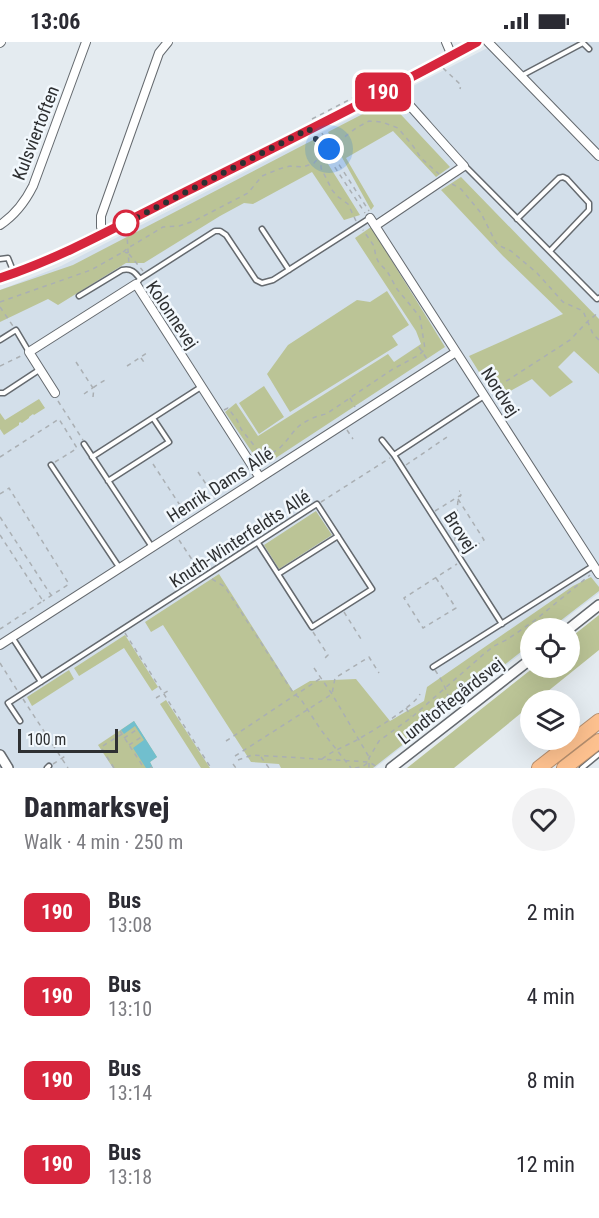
<!DOCTYPE html>
<meta charset="utf-8">
<style>
body{margin:0;font-family:"Roboto Condensed",sans-serif;background:#f2f2f3;color:#2b2b33;height:100vh;display:flex;flex-direction:column;font-size:22px;white-space:nowrap}
*{box-sizing:border-box;margin:0}
p{font-size:20px;color:#7c7c81}
.icon{flex:none;width:33px;height:33px;fill:none;stroke:currentColor;stroke-width:2;stroke-linecap:round;stroke-linejoin:round}
.map{position:relative;height:726px;overflow:hidden}
.side{display:flex;flex-direction:column;background:#fff;flex:1}
.side>*{flex:none}
.badge{padding:0 12px;border-radius:9px;font-size:21px;line-height:39px}
.tools{position:absolute;left:520px;top:576px;display:grid;gap:12px}
.tools a{display:grid;place-items:center;width:60px;height:60px;border-radius:50%;background:#fff;box-shadow:0 6px 24px #0002;font-size:30px}
.scale{position:absolute;left:18px;bottom:15px;width:100px;box-sizing:border-box;padding-left:6px;border:3px solid #2e3032;border-top:0;font-size:16px;line-height:21px;white-space:nowrap;color:#2e3032;-webkit-text-stroke:4px #f2f8fd;paint-order:stroke}
.you{position:absolute;width:30px;height:30px;margin:-15px;border:4px solid #fff;border-radius:50%;background:#1a73e8;box-shadow:0 0 0 9px #1a73e833}
.map>.badge{position:absolute;translate:-50% -50%;box-shadow:0 0 0 3px #fff}
.round{display:grid;place-items:center;flex:none;width:63px;height:63px;border-radius:32px;background:#f2f2f3}
.headline{display:flex;align-items:center;justify-content:space-between;height:102px;padding:0 24px}
h1{font-size:28px;font-weight:800;line-height:45px}
ul{padding:0;list-style:none}
li{display:flex;align-items:center;gap:18px;height:84px;padding:0 24px}
li div{flex:1}
li b{display:block;font-size:22px}
li em{font-style:normal}
li .badge{min-width:66px;font-weight:700;text-align:center}
.status{display:flex;justify-content:space-between;align-items:center;height:42px;padding:0 30px;background:#fff;direction:ltr}
.status svg{height:16px;fill:currentColor}
.map>svg:first-child{display:block}
.built{fill:#d3dfea}
.green{fill:#bbc496}
.water{fill:#71bfce}
.lines{fill:none;stroke-linecap:round;stroke-linejoin:round}
.service-casing{stroke:#656a6f;stroke-width:7}
.minor-casing{stroke:#656a6f;stroke-width:10}
.tertiary-casing{stroke:#656a6f;stroke-width:12}
.motorway-casing{stroke:#b58e6e;stroke-width:16}
.path{stroke:#aaafb3;stroke-width:1.5;stroke-dasharray:4.5 4.5;stroke-linecap:butt}
.service{stroke:#fff;stroke-width:4}
.minor{stroke:#fff;stroke-width:8}
.tertiary{stroke:#fff;stroke-width:9}
.motorway{stroke:#fdc18f;stroke-width:14}
.line-casing{stroke:#fff;stroke-width:14}
.line{stroke:#d7263d;stroke-width:9}
.walk{stroke:#2e3032;stroke-width:6;stroke-dasharray:0 10.8}
.stop-dot{fill:#fff;stroke:#d7263d;stroke-width:3}
.labels{text-anchor:middle;stroke-width:5;stroke-linejoin:round;paint-order:stroke}
.street-label{font-size:18px;fill:#2e3032;stroke:#f2f8fd}
</style>
<div class="status"><b>13:06</b><svg viewBox="0 0 49 12"><path d="M0 12V9h3v3zM5 12V6h3v6zM10 12V3h3v9zM15 12V0h3v12zM26 1h20v11H26zM47 4h2v5h-2z"/></svg></div>
<div class="map">
<svg width="599" height="726" viewBox="0 0 599 726">
<rect width="100%" height="100%" fill="#e4ebf0"/>
<path class="built" d="M499 0H599V551L553 586H531V604L375 726H0V248L61 224Z"/>
<path class="green" d="M384 61 391 62 450 125 436 135 393 89 346 116 374 164 371 168 328 90Z
M313 98 360 173 344 178 312 130 253 162 244 161 220 174 144 221H126L58 263 48 257 0 280V248L73 223Z
M461 135 599 277V332L574 309 558 325 573 340 550 355 532 337 496 357 469 314 563 272 503 214 441 148Z
M371 185 445 305 262 425 225 370 236 361 258 394 388 312 394 320 421 302 416 289 355 196Z
M387 249 409 283 392 294 398 303 290 370 267 332 288 303 357 258 370 260Z
M264 344 284 375 259 392 239 361Z
M39 357 45 366 34 373 33 372 29 375V376L22 381 20 380 19 381V383L4 393 0 387V371L5 378Z
M316 469 332 493 279 527 264 503Z
M219 532 293 649 310 639 356 637 390 679 424 659 427 645 573 544 591 535 599 545V549L551 586H531V602L373 726H281L279 722 251 720 163 583 151 590 145 580Z
M599 573V608L537 658H531V663L454 726H407L533 626H570V596Z
M125 593 158 645 152 649 124 606 79 634 74 626Z
M69 628 74 637 32 664 27 655Z
M166 658 210 726H201L160 662Z
M134 679 157 715 150 720 153 726H113L98 703Z"/>
<path class="water" d="M134 679 157 715 150 720 153 726H146L133 706 144 698 135 684 124 692 121 688Z"/>
<g class="lines">
<g class="service-casing">
<path id="service" d="M521 34 583 1 589 7
M465 124 597 257 599 256
M517 177 559 136 563 135 567 137 589 161V168L550 209
M262 187 289 228
M0 217 8 216 14 231
M137 241 140 237 215 189H220L226 193 256 238 262 241 273 238 370 176
M79 254 122 228C131 226 135 230 140 237
M0 298 16 288 29 310
M0 351H4L39 328
M382 398 394 413 502 582
M84 402 152 505
M394 413 484 354
M92 415 201 345
M51 423 119 525
M108 439 169 400 153 376
M278 532 338 494
M12 595 41 640
M433 625 593 524
M20 679 8 661 317 462 372 547 312 585 258 501
M47 726 49 724
M582 726 599 712"/>
</g>
<g class="minor-casing">
<path id="minor" d="M446 0 452 14
M488 0 599 114
M0 1 1 0
M370 176 599 532
M0 183C15 173 25 160 33 144L86 0
M375 184 464 124C440 98 417 71 393 45
M104 192 101 185V174L159 11 168 0
M55 351 29 310 136 242 260 436
M0 603 456 310"/>
</g>
<g class="tertiary-casing">
<path id="tertiary" d="M0 236C71 212 135 175 202 142 294 96 386 50 477 0
M570 586 599 563
M0 713 8 726
M391 726 531 617"/>
</g>
<g class="motorway-casing">
<path id="motorway" d="M539 726 599 679
M564 726 599 699"/>
</g>
<path class="path" d="M443 26 461 43 460 47
M312 77 401 31
M322 91 329 107 369 169
M315 95 365 171
M452 142 461 147 481 171 495 199 498 203 511 209 537 231 563 260 583 269 593 292 599 298
M356 179 348 162 337 154 332 148 321 126V113L356 86 369 79 382 80 398 86 413 104 421 116 439 132
M125 189 127 193 129 223
M123 210 128 206 163 185 179 184 194 179 248 151 262 134 279 127 290 124 303 125 314 121 320 114
M129 212 143 229
M0 260 91 228 123 210 128 211
M0 265 13 284
M419 305 429 320
M141 316 146 323
M76 320 93 346
M0 324 23 313
M127 324 147 311
M491 349 570 298 588 279 599 270
M84 352 94 345
M93 355 94 345 105 338
M350 356 355 365
M58 359 83 398
M224 368 228 366 237 378 241 387 260 411C279 416 287 395 299 384 307 378 316 374 326 372L393 327 419 313 425 307 420 275 397 247 387 229 379 221 376 215 374 204 363 188
M347 388 353 397
M0 415 59 377 77 406
M55 420 76 407
M259 421 265 413
M153 422 187 474
M406 423 447 395
M198 430 216 457
M0 452 9 446 69 542 43 559
M458 457 484 498 463 512
M321 460 390 416
M435 469 461 453 458 450 460 449
M0 475 51 553
M0 493 43 559 0 587
M179 498 201 531
M455 499 458 457 461 453
M436 536 456 566 423 586 404 556 457 522
M212 537 225 545 294 652 300 656 321 688 351 726
M344 570 361 597
M313 590 328 613 325 616
M125 591 211 726
M0 621 17 648
M314 626 332 652 369 715
M435 628C443 640 449 651 450 665
M156 656 171 647
M23 657 68 726
M406 666 411 674
M120 689 144 726
M124 696 139 686
M226 699 321 636
M129 703 143 694
M235 714 332 652 335 636 369 615 379 631
M261 715 269 726
M322 717C331 710 341 706 351 701 365 694 415 664 420 652
M238 718 252 713 369 720 379 726
M369 721V726
M53 722 67 713
M233 722 236 726
M114 726 101 705 122 692
M150 726 152 725
M355 726 362 725 369 720V716L379 699 412 675 485 611 494 604 508 597 534 579 590 533"/>
<use href="#service" class="service"/>
<use href="#minor" class="minor"/>
<use href="#tertiary" class="tertiary"/>
<use href="#motorway" class="motorway"/>
</g>
<g class="lines">
<g class="line-casing">
<path id="line" d="M0 236C64 215 121 182 181 152 280 103 380 53 477 0"/>
</g>
<use href="#line" class="line"/>
<path class="walk" d="M126 181 122 183 309 87 325 110 329 107"/>
</g>
<circle class="stop-dot" cx="126" cy="181" r="12"/>
<g class="labels">
<g class="street-label">
<text transform="translate(36 91) rotate(-69)" y="6">Kulsviertoften</text>
<text transform="translate(172 273) rotate(56)" y="6">Kolonnevej</text>
<text transform="translate(500 350) rotate(57)" y="6">Nordvej</text>
<text transform="translate(220 443) rotate(-33)" y="6">Henrik Dams Allé</text>
<text transform="translate(460 490) rotate(57)" y="6">Brovej</text>
<text transform="translate(240 497) rotate(-33)" y="6">Knuth-Winterfeldts Allé</text>
<text transform="translate(451 659) rotate(-38)" y="6">Lundtoftegårdsvej</text>
</g>
</g>
</svg>
<div class="tools">
<a><svg class="icon" aria-label="locate" viewBox="0 0 24 24"><circle cx="12" cy="12" r="6"/><path d="M12 2v4M12 18v4M2 12h4M18 12h4"/></svg></a>
<a><svg class="icon" aria-label="layers" viewBox="0 0 24 24"><path d="M12 4l9 5-9 5-9-5zM3 14l9 5 9-5"/></svg></a>
</div>
<div class="scale">100 m</div>
<div class="you" style="left:329px;top:107px"></div>
<b class="badge" style="left:383px;top:50px;background:#d7263d;color:#fff">190</b>
</div>
<section class="side">
<div class="headline"><div><h1>Danmarksvej</h1><p>Walk · 4 min · 250 m</p></div><a class="round"><svg class="icon" aria-label="heart" viewBox="0 0 24 24"><path d="M12 20l-8-8c-3-5 5-10 8-4 3-6 11-1 8 4z"/></svg></a></div>
<ul>
<li><span class="badge" style="background:#d7263d;color:#fff">190</span><div><b>Bus</b><p>13:08</p></div><em>2 min</em></li>
<li><span class="badge" style="background:#d7263d;color:#fff">190</span><div><b>Bus</b><p>13:10</p></div><em>4 min</em></li>
<li><span class="badge" style="background:#d7263d;color:#fff">190</span><div><b>Bus</b><p>13:14</p></div><em>8 min</em></li>
<li><span class="badge" style="background:#d7263d;color:#fff">190</span><div><b>Bus</b><p>13:18</p></div><em>12 min</em></li>
</ul>
</section>
